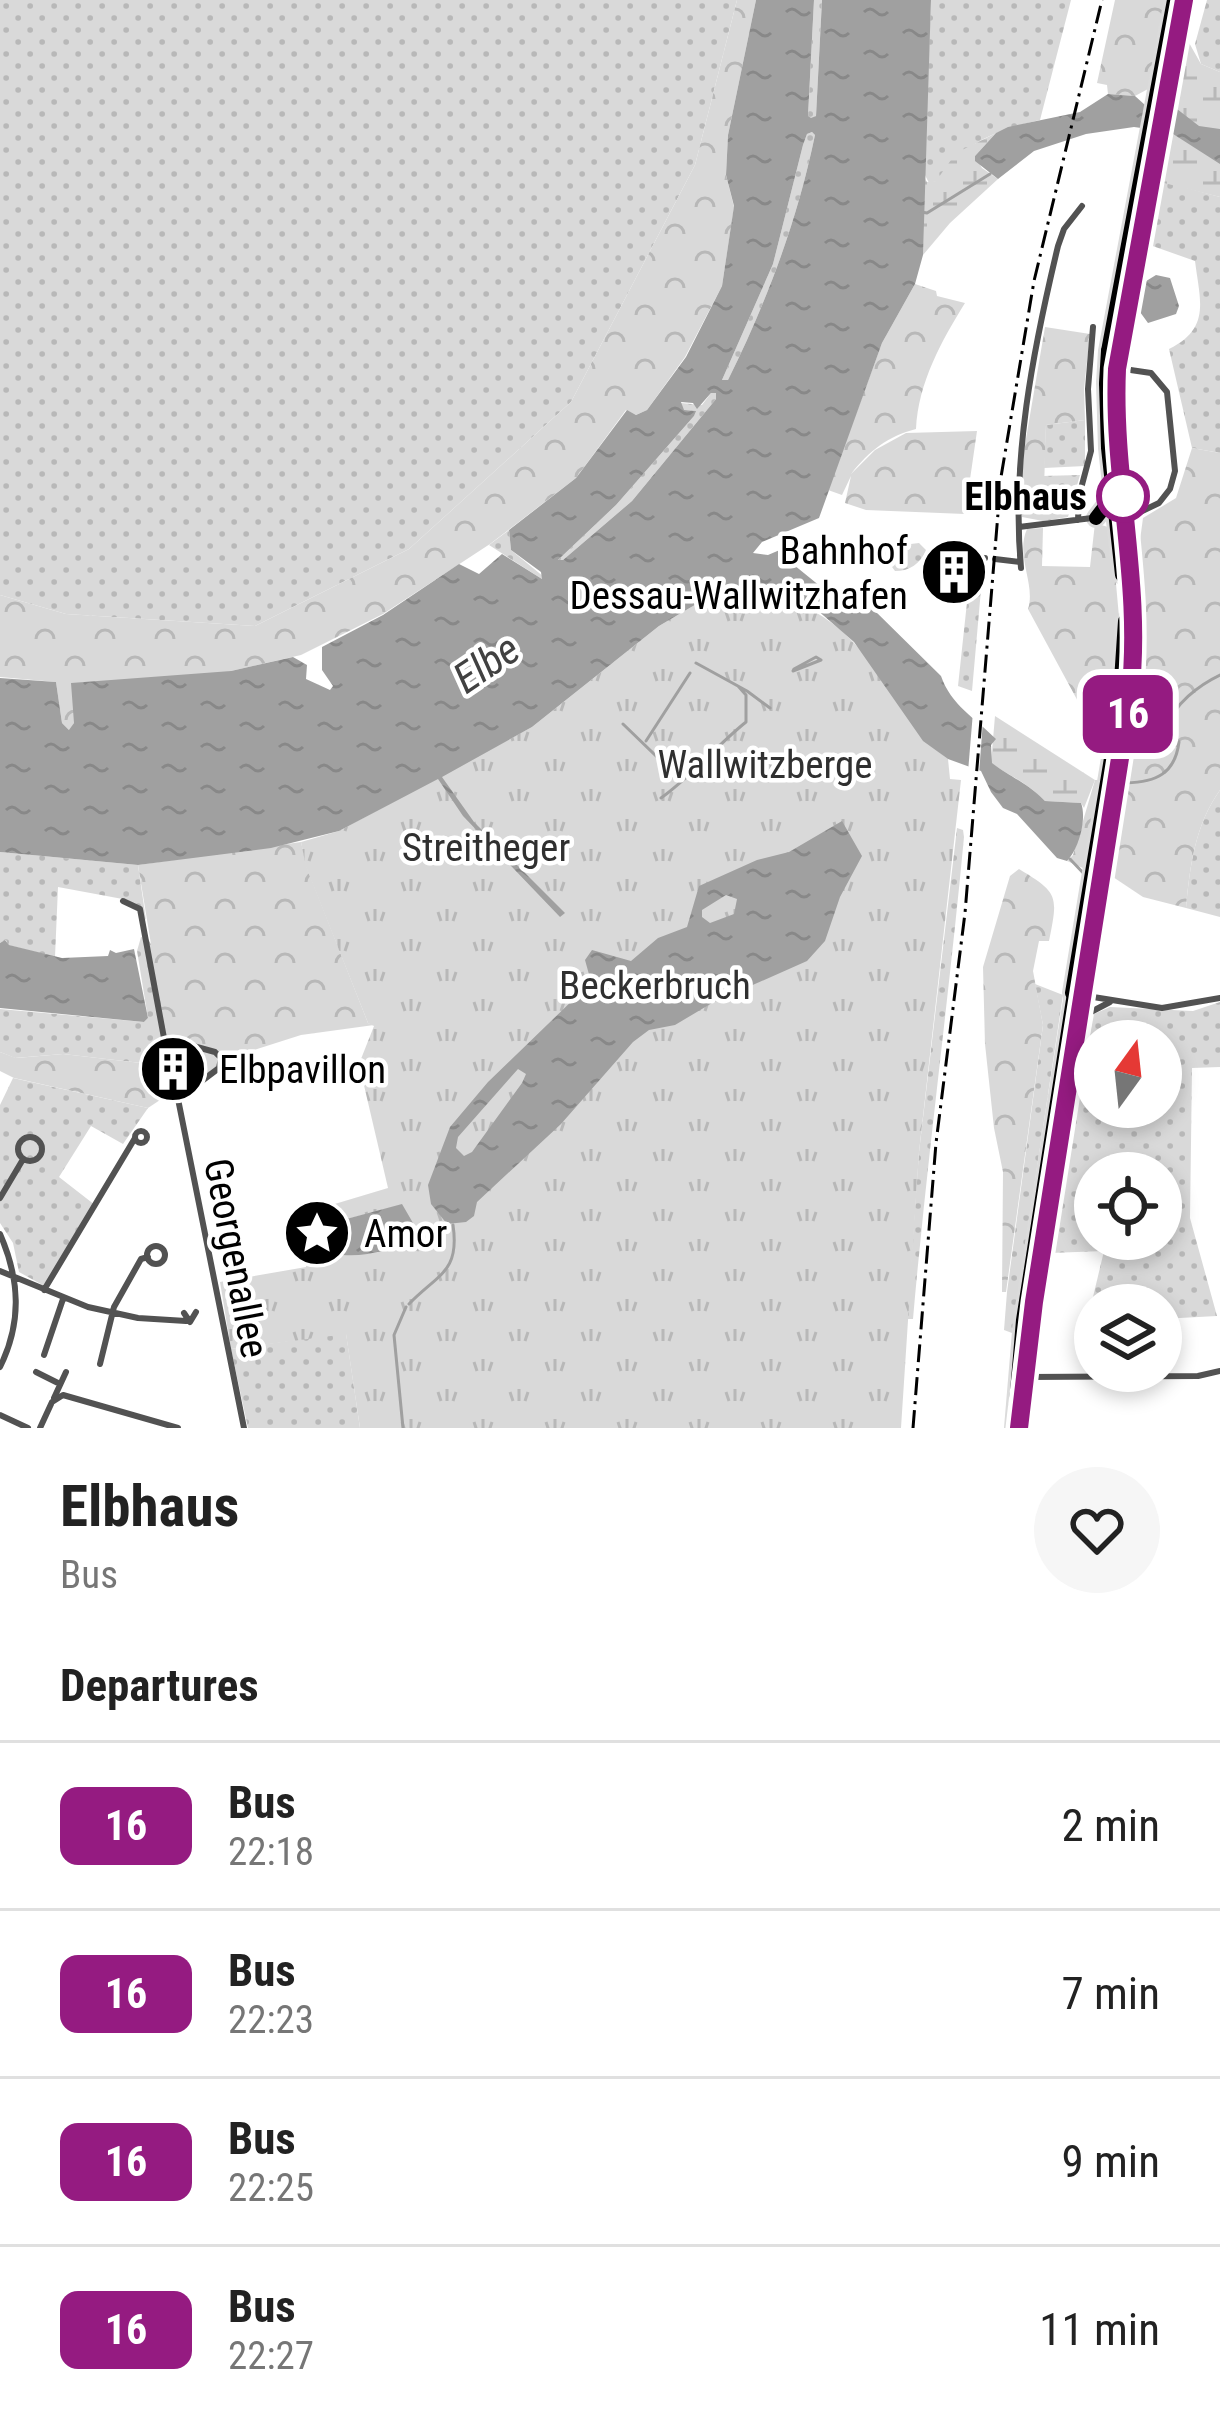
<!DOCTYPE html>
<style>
body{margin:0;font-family:"Roboto Condensed",sans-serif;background:#f6f6f6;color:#222;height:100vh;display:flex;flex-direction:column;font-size:45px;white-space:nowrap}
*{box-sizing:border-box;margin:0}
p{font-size:39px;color:#767676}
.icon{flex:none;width:66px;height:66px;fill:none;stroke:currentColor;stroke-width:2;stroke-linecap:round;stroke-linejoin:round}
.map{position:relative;height:1428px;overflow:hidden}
.sheet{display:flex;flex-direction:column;background:#fff;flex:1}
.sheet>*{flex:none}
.badge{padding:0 24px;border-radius:18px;font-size:42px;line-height:78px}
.needle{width:78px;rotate:15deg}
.buttons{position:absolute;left:1074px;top:1020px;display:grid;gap:24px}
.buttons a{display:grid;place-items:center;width:108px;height:108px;border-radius:50%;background:#fff;box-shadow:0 6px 18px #0003;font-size:60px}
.map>.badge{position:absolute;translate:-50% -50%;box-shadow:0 0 0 6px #fff}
h2{padding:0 60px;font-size:45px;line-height:108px}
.round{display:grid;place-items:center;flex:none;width:126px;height:126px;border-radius:63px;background:#f6f6f6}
.overview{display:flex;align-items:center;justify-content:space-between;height:204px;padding:0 60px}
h1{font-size:57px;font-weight:700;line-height:90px}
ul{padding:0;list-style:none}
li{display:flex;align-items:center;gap:36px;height:168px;padding:0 60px;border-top:3px solid #e0e0e0}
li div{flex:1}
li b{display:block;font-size:45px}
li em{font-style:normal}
li .badge{min-width:132px;font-weight:700;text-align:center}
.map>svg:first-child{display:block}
.grass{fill:url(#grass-dots);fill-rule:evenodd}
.forest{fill:url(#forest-crowns)}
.wetland{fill:url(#wetland-marsh)}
.park{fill:url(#park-tufts);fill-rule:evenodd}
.water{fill:url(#water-ripples);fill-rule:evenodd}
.pier{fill:#fff}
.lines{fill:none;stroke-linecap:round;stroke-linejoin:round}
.stream{stroke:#a0a0a0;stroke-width:3}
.primary-casing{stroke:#dbdbdb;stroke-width:16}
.highway-casing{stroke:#dbdbdb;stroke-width:20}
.street{stroke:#525252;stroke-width:6}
.primary{stroke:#000;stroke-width:10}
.highway{stroke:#000;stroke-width:14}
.rail{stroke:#000;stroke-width:3;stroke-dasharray:18 6 3 6;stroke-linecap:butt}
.highway-bridge-casing{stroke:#dbdbdb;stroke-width:20;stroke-linecap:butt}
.highway-bridge{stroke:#000;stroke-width:14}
.line-casing{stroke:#fff;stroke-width:27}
.line{stroke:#951b81;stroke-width:18}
.stop-dot{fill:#fff;stroke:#951b81;stroke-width:6}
.labels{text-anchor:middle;stroke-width:9;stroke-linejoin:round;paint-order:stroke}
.stop-label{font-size:39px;font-weight:bold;fill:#000;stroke:#fff;text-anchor:end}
.poi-label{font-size:39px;fill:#000;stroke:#fff;text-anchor:start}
.park-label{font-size:39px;fill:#303030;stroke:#fff}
.street-label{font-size:39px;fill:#000;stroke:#fff}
.water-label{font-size:42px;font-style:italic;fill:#414141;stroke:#fff}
</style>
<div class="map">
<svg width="1220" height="1428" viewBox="0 0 1220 1428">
<defs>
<pattern id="grass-dots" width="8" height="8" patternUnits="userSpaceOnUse" patternTransform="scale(3)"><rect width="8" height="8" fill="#d9d9d9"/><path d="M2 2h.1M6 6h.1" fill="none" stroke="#b8b8b8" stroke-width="1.8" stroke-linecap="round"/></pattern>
<pattern id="forest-crowns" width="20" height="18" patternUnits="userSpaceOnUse" patternTransform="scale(3)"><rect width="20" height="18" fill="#d9d9d9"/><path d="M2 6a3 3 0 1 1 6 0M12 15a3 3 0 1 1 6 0" fill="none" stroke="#b8b8b8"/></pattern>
<pattern id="wetland-marsh" width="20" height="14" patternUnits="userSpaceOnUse" patternTransform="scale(3)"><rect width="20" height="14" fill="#d9d9d9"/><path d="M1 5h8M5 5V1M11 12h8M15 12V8" fill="none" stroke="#b8b8b8"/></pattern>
<pattern id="park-tufts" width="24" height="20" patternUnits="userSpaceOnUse" patternTransform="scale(3)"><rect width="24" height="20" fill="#d9d9d9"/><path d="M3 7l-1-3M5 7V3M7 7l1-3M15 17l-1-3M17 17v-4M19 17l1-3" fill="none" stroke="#b8b8b8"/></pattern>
<pattern id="water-ripples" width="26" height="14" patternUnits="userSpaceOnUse" patternTransform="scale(3)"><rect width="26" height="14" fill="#a0a0a0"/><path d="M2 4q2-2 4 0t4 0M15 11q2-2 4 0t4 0" fill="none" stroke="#888"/></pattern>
</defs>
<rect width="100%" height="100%" fill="#fff"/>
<path class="grass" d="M0 0H737L695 165 571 402 409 549 255 626 66 614 0 595Z
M814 0H822L816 116 811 119 808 117Z
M931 0H1071L1040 120C993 131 965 142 937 181L929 183 924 173Z
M1207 0H1220V72L1201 64 1195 44Z
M812 132 815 135C797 222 767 301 728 380H722L773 264 803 145 807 134Z
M1161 181 1220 197V453L1192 448 1169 349C1211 328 1200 301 1195 261L1147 244Z
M711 393H716V399L632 501 563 560H558L616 505 694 416 695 411 683 410 681 403 702 405Z
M1085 420V466L1044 468 1046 425Z
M1080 475 1068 517 1043 521 1042 476Z
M509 530 511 550 544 577 542 579 489 545Z
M919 543 926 550C920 564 910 571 895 571L878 548Z
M971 565 983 567 972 691 958 686Z
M1220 790V917L1186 908C1190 866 1195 825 1220 790Z
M957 828 963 830 964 837C949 998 927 1158 913 1319H907L919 1152Z
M0 852 138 865 146 920 128 900 58 887 55 957 8 945 6 940 0 943Z
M141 937 148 939 217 1058V1066C195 1083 180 1100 152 1089L141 1063 63 1054 15 1058 0 1052V1009L144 1022 148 1018 137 951Z
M1035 984 1063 995 1012 1333 1004 1330 1007 1292 1043 1025Z
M1220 1002V1067L1192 1068 1190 1218 1217 1316 1161 1319V1305H1095V1322H1087L1104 1251 1050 1253 1094 1014 1110 1007 1193 1011ZM1095 1041H1161V1107H1095ZM1095 1173H1161V1239H1095Z
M13 1078 148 1108 123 1144 91 1126 59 1177 95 1205 48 1288 19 1272 13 1243 0 1223V1105Z
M346 1333 360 1428H248L231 1349Z"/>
<path class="forest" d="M737 0H756L728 135 726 175 734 207 722 286 685 357 647 410 636 415 626 410 576 478 490 544 383 614 301 655 231 671 74 723 70 731 62 723 56 682 0 677V595L66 614 255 626 409 549 571 402 695 165Z
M1115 0H1170L1152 78 1148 89 1135 96 1108 94 1107 85 1097 83Z
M915 284 936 291 937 296 965 303C942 340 918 383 916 429 888 436 869 451 851 474L875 450 906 433 977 431 965 514 866 510 845 503 851 476 842 495 828 490 882 343Z
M1045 327 1090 334 1084 389 1085 420 1046 425 1043 521 1022 517 1020 474Z
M1192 448 1220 453V790C1195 825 1190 866 1186 908L1143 897 1113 877 1110 880 1067 861 1073 855 1095 780H1127L1143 663 1138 555 1143 518 1176 498Z
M1095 523 1111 528 1119 617 1114 703 1105 704 1108 720 1105 735 1094 731 1028 609C1036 584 1015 556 1027 529L1043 528 1042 566 1090 567Z
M301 842 307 868 368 1023 374 1025 301 1035 232 1057 167 1042 138 865Z
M1019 869C1059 893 1058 896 1049 941H1039L1033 971 1043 1025 1006 1292H1002L1003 1172 994 1128 985 1044 983 967 1010 876Z
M0 1052 16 1058 63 1054 141 1063 151 1094 160 1100 148 1108 14 1078 0 1071Z"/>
<path class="wetland" d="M1188 41 1201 64 1220 72V197L1160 182Z
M996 133 975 156 982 168 998 179 950 223 923 255 924 177 927 182 936 181 956 153Z
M995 716 1095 780 1084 808 1081 803 1045 801C1025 781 1013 778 991 763Z"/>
<path class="park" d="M761 585C796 601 829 615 855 644 890 681 906 728 948 759L950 779 961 780 919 1152 901 1428H360L346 1334 231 1349 220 1282 306 1267 309 1223 318 1209 388 1188 359 1064 374 1026 368 1023 306 867 301 842 339 831 532 727 659 626 705 599ZM401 1205 415 1241 349 1255 324 1225Z"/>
<path class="water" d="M756 0H814L808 116 811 118 816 116 822 0H931L923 255 915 284 882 343 819 518 762 542 753 553 768 555 789 546 794 565 847 608 863 611 871 607 941 676C951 705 975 718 996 739L991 745 992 763C1013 779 1025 781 1045 801L1081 803C1087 818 1079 849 1067 861L1057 858 1017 814 1003 808 991 792 981 771 948 759 923 741 854 642 816 609 761 585 705 599 659 626 532 727 442 777 474 822 565 913 560 917 463 816 438 779 339 831 271 848 138 865 0 852V678L56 682 62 723 69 730 74 723 71 683 231 671 293 657 307 665 306 679 330 690 333 686 322 670V647L383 615 459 564 479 574 502 554 542 579 541 572 511 550 509 530 576 478 627 410 636 415 647 410 686 357 722 286 734 206 726 175 728 135ZM812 132 815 135C797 222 767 301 728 380H722L773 264 803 145 807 134ZM711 393H716V399L632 501 563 560H558L616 505 694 416 696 411 684 410 681 402 693 403 697 409Z
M1108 94 1135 96 1145 105 1177 109 1199 126 1220 129V164L1170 132 1134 127 1086 134 1034 151 998 179 975 161V156L996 133 1008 127 1080 112Z
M1156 275 1170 278 1179 306 1176 314 1148 323 1140 312 1143 283Z
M842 821 862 856 840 897 825 941 807 961 712 1003 675 1025 649 1030 633 1042 561 1124 477 1202 474 1216 466 1222 447 1224 431 1204 428 1185 450 1127 488 1082 578 995 590 978 585 960 592 950 631 961 658 938 687 927 699 886 757 860 789 852ZM726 895 737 899 734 914 710 923 702 917V910ZM518 1069 526 1074 522 1083 472 1152 464 1156 456 1148 458 1137Z
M5 940 9 945 62 958 108 956 110 950 116 953 134 949 148 1018 144 1022 0 1008V943Z
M402 1204 420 1235 416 1241C389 1250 346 1264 321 1248L324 1225Z"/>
<path class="pier" d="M973 712 983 720 979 774 968 772Z"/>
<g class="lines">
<path class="stream" d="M921 212 927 213 990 174
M816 657 821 660 793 671 794 669Z
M696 663 747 691 770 708
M623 724 682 781
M646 741 690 673
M1126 783C1156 782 1175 774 1179 742L1167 727C1174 704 1199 685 1220 675
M661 798C692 776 716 746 746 722V695L738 686
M1070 859 1087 877
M409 1304C438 1274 460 1272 453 1225
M403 1428 394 1335 406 1307"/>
<g class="primary-casing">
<path id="primary" d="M1012 1428 1021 1320 1072 993
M1019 1428 1034 1302 1084 995"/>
</g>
<g class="highway-casing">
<path id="highway" d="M1108 351 1174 0
M1118 351 1185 0
M1106 383 1108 448 1122 575
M1096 518 1113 496
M1072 993 1119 710 1125 621
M1084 995 1134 659C1138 566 1113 476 1116 383"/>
</g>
<path class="street" d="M1117 368 1151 373 1167 392 1175 471 1170 489 1159 503 1136 514
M1078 520 1079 496 1091 451 1088 389 1093 327
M1019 527 1092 518
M943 556 985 558
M995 559 1020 562
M1021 568C1011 461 1033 350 1058 246L1064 229 1082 206
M123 901 140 909 164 1038 215 1052 221 1058 219 1068 178 1099 244 1428
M1087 996 1162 1008 1220 998
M1078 1032 1089 1013 1110 1002
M135 1137a6 6 0 1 1 12 0a6 6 0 1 1-12 0Z
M18 1149a12 12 0 1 1 24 0a12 12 0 1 1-24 0Z
M0 1198 22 1161
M0 1234C20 1280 22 1322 0 1367
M147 1255a9 9 0 1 1 18 0a9 9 0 1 1-18 0Z
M0 1271 88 1307 138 1318 186 1321
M44 1290 135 1138
M184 1313 190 1322 196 1312
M44 1355 63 1299
M100 1364 114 1307 141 1259 148 1257
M36 1372 60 1384
M1027 1377 1198 1376 1220 1371
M54 1398 66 1372
M0 1415 28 1428
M40 1428 52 1402 63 1395 178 1428"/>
<use href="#primary" class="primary"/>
<use href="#highway" class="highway"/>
<path class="rail" d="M913 1428 936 1143 965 913 1001 477 1034 281 1102 0"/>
<g class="highway-bridge-casing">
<path id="highway-bridge" d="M1106 383 1108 351
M1116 383 1118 351"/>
</g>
<use href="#highway-bridge" class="highway-bridge"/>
</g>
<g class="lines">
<g class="line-casing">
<path id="line" d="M1019 1428 1034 1302 1130 695C1143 586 1112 479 1117 369L1184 0"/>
</g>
<use href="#line" class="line"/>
</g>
<defs>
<g id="building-disc" transform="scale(3.45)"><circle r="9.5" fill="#000" stroke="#fff"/><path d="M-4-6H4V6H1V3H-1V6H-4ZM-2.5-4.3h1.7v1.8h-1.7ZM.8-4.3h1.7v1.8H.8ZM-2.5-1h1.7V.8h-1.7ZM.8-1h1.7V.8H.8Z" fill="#fff"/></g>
<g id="sight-disc" transform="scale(3.45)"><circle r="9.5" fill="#000" stroke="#fff"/><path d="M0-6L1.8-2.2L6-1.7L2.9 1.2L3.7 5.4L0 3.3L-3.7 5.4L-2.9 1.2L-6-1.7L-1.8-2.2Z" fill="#fff"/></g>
</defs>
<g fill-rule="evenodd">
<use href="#building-disc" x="954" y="572"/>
<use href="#building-disc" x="173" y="1069"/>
<use href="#sight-disc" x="317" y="1233"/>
</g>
<circle class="stop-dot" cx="1123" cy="496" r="24"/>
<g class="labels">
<g class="stop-label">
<text x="1087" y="510">Elbhaus</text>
</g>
<g class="poi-label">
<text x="908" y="564" text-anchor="end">Bahnhof<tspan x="908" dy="45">Dessau-Wallwitzhafen</tspan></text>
<text x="219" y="1083">Elbpavillon</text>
<text x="364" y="1247">Amor</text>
</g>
<g class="park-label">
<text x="765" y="778">Wallwitzberge</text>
<text x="486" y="861">Streitheger</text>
<text x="655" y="999">Beckerbruch</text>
</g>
<g class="street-label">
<text transform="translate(237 1258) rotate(79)" y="14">Georgenallee</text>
</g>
<g class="water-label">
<text transform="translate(486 663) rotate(-34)" y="15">Elbe</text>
</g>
</g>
</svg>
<div class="buttons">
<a><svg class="needle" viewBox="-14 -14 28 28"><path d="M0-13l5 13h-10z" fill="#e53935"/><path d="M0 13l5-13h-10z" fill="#767676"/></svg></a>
<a><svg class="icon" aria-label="locate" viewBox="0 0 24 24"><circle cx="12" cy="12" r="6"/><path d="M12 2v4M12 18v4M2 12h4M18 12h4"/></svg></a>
<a><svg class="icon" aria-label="layers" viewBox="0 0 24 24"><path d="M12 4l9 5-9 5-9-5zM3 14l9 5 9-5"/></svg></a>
</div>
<b class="badge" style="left:1128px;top:714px;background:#951b81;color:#fff">16</b>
</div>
<section class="sheet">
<div class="overview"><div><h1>Elbhaus</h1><p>Bus</p></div><a class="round"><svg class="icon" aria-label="heart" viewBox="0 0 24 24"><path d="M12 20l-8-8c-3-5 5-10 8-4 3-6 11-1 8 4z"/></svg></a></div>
<h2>Departures</h2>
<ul>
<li><span class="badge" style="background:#951b81;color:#fff">16</span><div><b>Bus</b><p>22:18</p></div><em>2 min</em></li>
<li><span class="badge" style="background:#951b81;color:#fff">16</span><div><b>Bus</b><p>22:23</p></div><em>7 min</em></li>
<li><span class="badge" style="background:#951b81;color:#fff">16</span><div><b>Bus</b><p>22:25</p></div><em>9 min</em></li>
<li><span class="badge" style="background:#951b81;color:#fff">16</span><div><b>Bus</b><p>22:27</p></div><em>11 min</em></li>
</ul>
</section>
